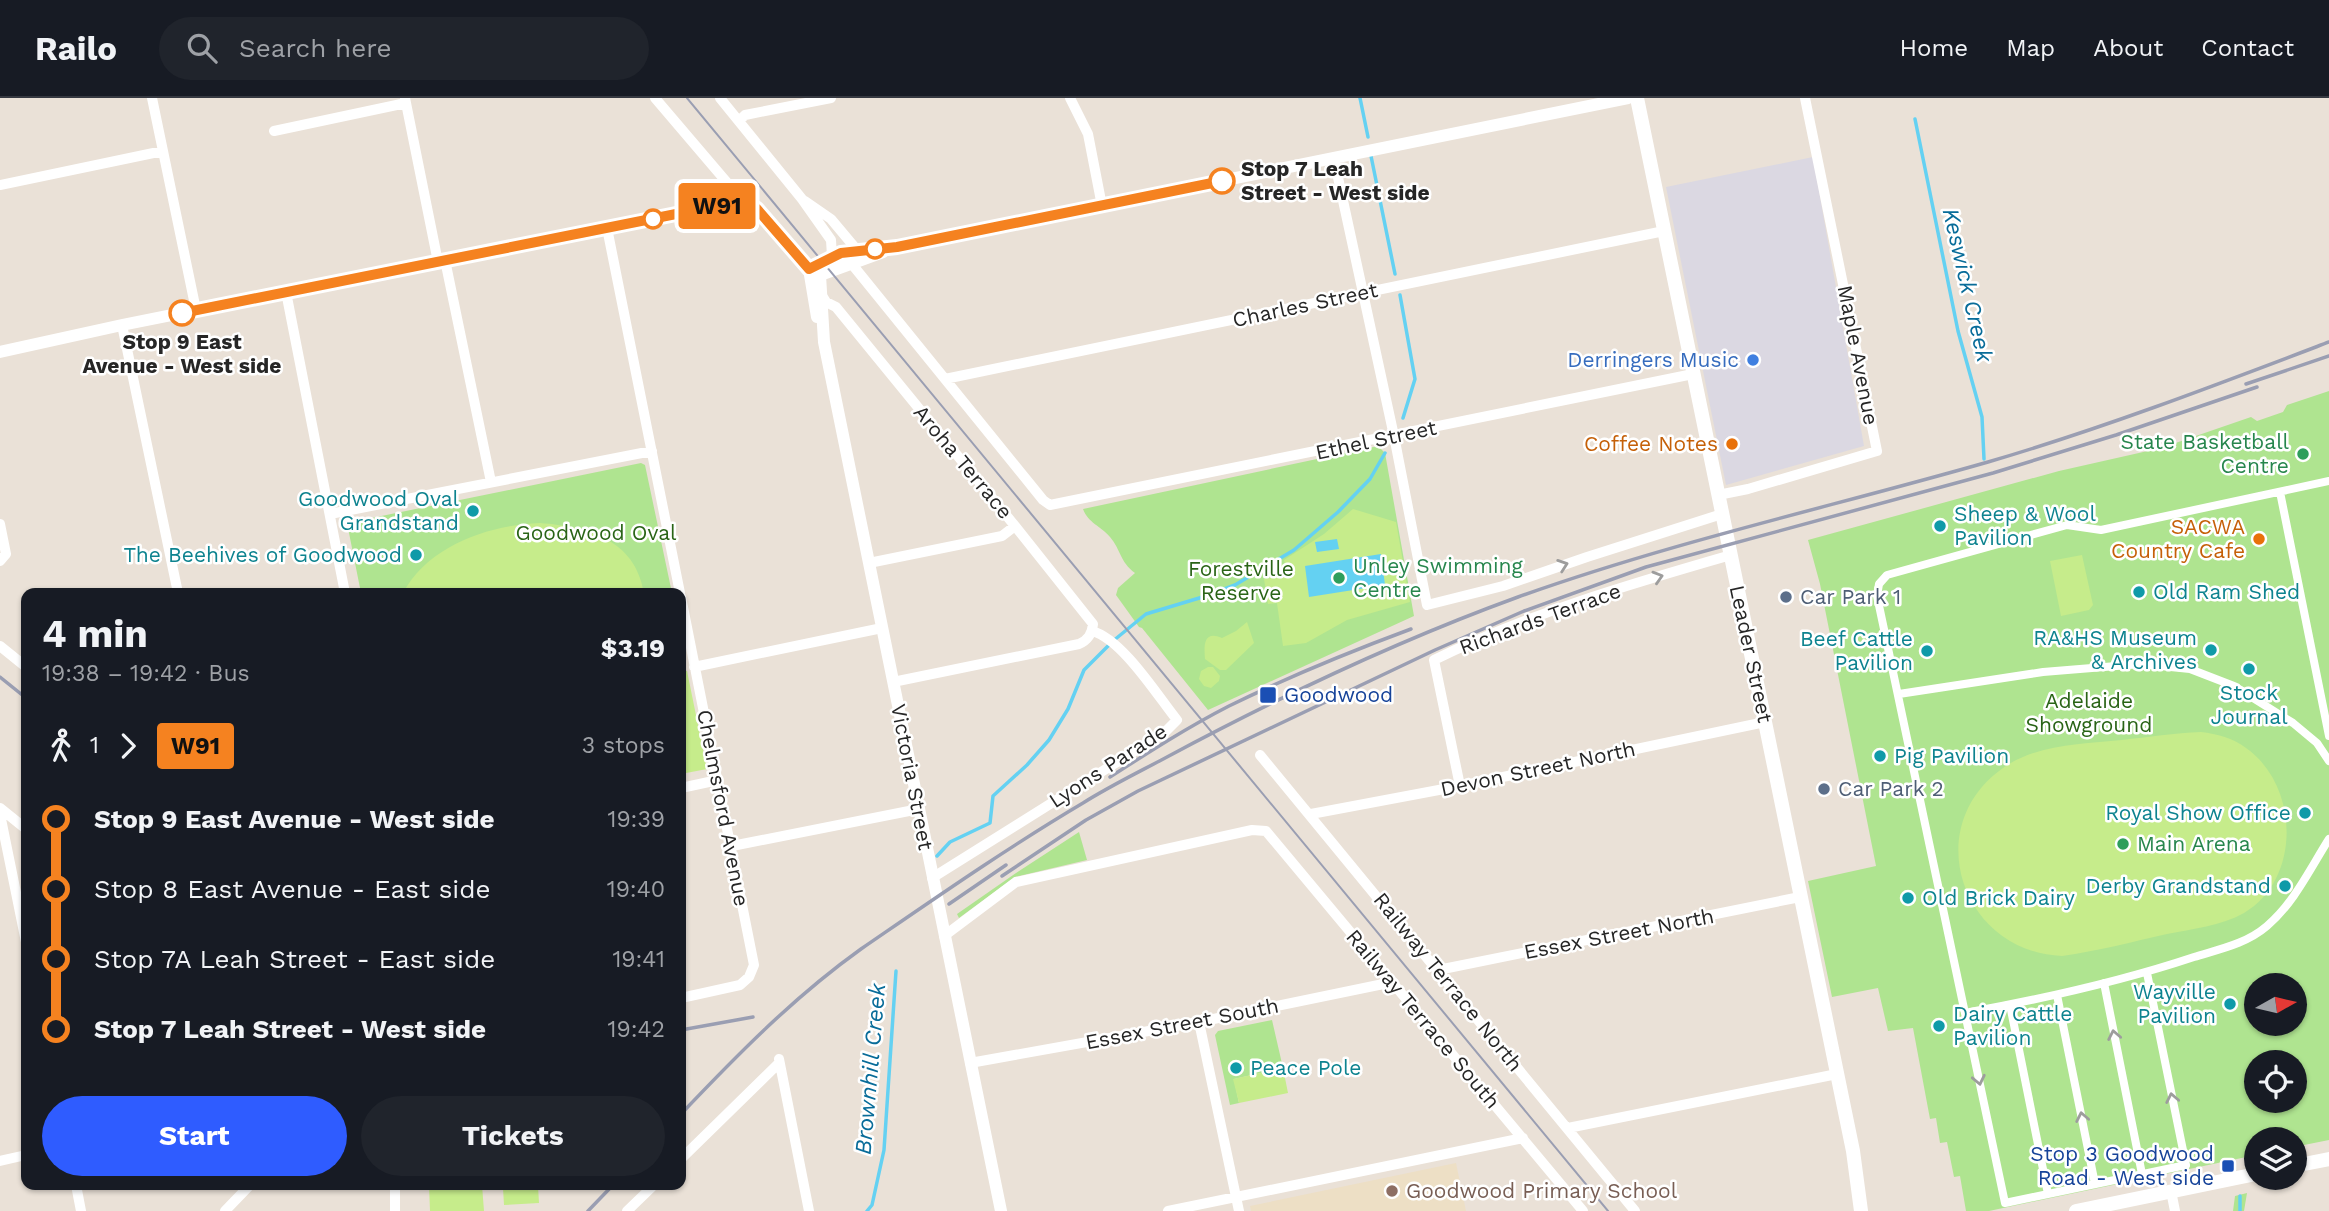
<!DOCTYPE html>
<meta charset="utf-8">
<style>
body{margin:0;font-family:"Work Sans",sans-serif;background:#20242c;color:#f1f3f6;height:100vh;display:flex;flex-direction:column;font-size:26px;white-space:nowrap}
*{box-sizing:border-box;margin:0}
p{font-size:23px;color:#9ea1a6}
.icon{flex:none;width:38px;height:38px;fill:none;stroke:currentColor;stroke-width:2;stroke-linecap:round;stroke-linejoin:round}
.map{position:relative;flex:1;overflow:hidden}
.drawer{position:absolute;left:21px;top:490px;width:665px;height:602px;display:flex;flex-direction:column;background:#171b24;border-radius:14px;box-shadow:0 2px 5px #0004}
.drawer>*{flex:none}
.badge{padding:0 14px;border-radius:5px;font-size:24px;line-height:46px}
.needle{width:46px;rotate:82deg}
.tools{position:absolute;left:2244px;top:875px;display:grid;gap:14px}
.tools a{display:grid;place-items:center;width:63px;height:63px;border-radius:50%;background:#171b24;box-shadow:0 2px 5px #0004;font-size:35px}
.map>.badge{position:absolute;translate:-50% -50%;box-shadow:0 0 0 4px #fff}
.legs{display:flex;align-items:center;gap:10px;height:77px;padding:0 21px;font-size:23px}
.legs p{margin-inline-start:auto}
.overview{display:flex;align-items:center;justify-content:space-between;height:119px;padding:0 21px}
h1{font-size:38px;font-weight:700;line-height:52px}
.action{display:flex;gap:14px;margin-top:auto;padding:14px 21px}
.action a{flex:1;height:80px;border-radius:42px;background:#2f5cff;color:#fff;font-size:28px;font-weight:700;line-height:80px;text-align:center}
.action a+a{background:#20242c;color:#f1f3f6}
ul{padding:0 21px;list-style:none}
li{display:flex;align-items:center;gap:24px;height:70px;font-size:26px}
li i{display:grid;place-items:center;width:10px;height:100%;margin:0 9px;background:currentColor}
li i::after{content:'';width:18px;height:18px;margin:-9px;border:5px solid;border-radius:50%;background:#171b24}
li p{margin-inline-start:auto}
li:first-child i{background:linear-gradient(#0000 50%,currentColor 0)}
li:last-child i{background:linear-gradient(currentColor 50%,#0000 0)}
header{display:flex;align-items:center;gap:42px;box-sizing:border-box;height:98px;padding:0 35px;background:#171b24;border-bottom:2px solid #363941}
header strong{font-size:33px}
nav{display:flex;gap:38px;margin-inline-start:auto;font-size:24px}
.search{width:490px;height:63px;background:#20242c;display:flex;align-items:center;gap:18px;box-sizing:border-box;padding:0 24px;border-radius:38px;color:#9ea1a6;font-size:26px}
.map>svg:first-child{display:block}
.industrial{fill:#dbd8e2}
.education{fill:#eddfc5}
.green{fill:#afe490;fill-rule:evenodd}
.pitch{fill:#c6ec8b}
.water{fill:#64d1f2}
.lines{fill:none;stroke-linecap:round;stroke-linejoin:round}
.stream{stroke:#64d1f2;stroke-width:3.5}
.pedestrian{stroke:#fff;stroke-width:8}
.minor{stroke:#fff;stroke-width:10}
.tertiary{stroke:#fff;stroke-width:12}
.secondary{stroke:#fff;stroke-width:14}
.tram{stroke:#9a9eb2;stroke-width:2}
.rail{stroke:#9a9eb2;stroke-width:3.5}
.oneway{stroke:#9d9d9d}
.line-1-casing{stroke:#fff;stroke-width:16}
.line-1{stroke:#f58220;stroke-width:10}
.stop-1-dot{fill:#fff;stroke:#f58220;stroke-width:3.5}
.shop-dot{fill:#3f7fe0;stroke:#fff;stroke-width:2.5}
.food-dot{fill:#e8710a;stroke:#fff;stroke-width:2.5}
.leisure-dot{fill:#2e9e5b;stroke:#fff;stroke-width:2.5}
.culture-dot{fill:#0f9aa8;stroke:#fff;stroke-width:2.5}
.service-dot{fill:#5c6f8a;stroke:#fff;stroke-width:2.5}
.transit-dot{fill:#1a4fb4;stroke:#fff;stroke-width:2.5}
.education-dot{fill:#8d6e63;stroke:#fff;stroke-width:2.5}
.labels{text-anchor:middle;stroke-width:5;stroke-linejoin:round;paint-order:stroke}
.stop-label{font-size:21px;font-weight:bold;fill:#262626;stroke:#fff;text-anchor:start}
.street-label{font-size:21px;fill:#262626;stroke:#fff}
.shop-label{font-size:21px;fill:#366cbe;stroke:#fff;text-anchor:end}
.leisure-label{font-size:21px;fill:#27864d;stroke:#fff;text-anchor:start}
.food-label{font-size:21px;fill:#c56008;stroke:#fff;text-anchor:end}
.culture-label{font-size:21px;fill:#0d838f;stroke:#fff;text-anchor:end}
.park-label{font-size:21px;fill:#296416;stroke:#fff}
.service-label{font-size:21px;fill:#4e5e75;stroke:#fff;text-anchor:start}
.transit-label{font-size:21px;fill:#164399;stroke:#fff;text-anchor:start}
.education-label{font-size:21px;fill:#785e54;stroke:#fff;text-anchor:start}
.water-label{font-size:23px;font-style:italic;fill:#086c99;stroke:#fff}
</style>
<header>
<strong>Railo</strong>
<div class="search"><svg class="icon" aria-label="search" viewBox="0 0 24 24"><circle cx="10" cy="10" r="6"/><path d="M15 15l6 6"/></svg>Search here</div>
<nav><a>Home</a><a>Map</a><a>About</a><a>Contact</a></nav>
</header>
<div class="map">
<svg width="2329" height="1113" viewBox="0 0 2329 1113">
<rect width="100%" height="100%" fill="#eae1d7"/>
<path class="industrial" d="M1813 59 1864 348 1726 387 1666 89Z"/>
<path class="education" d="M1456 1065 1466 1113H1251L1250 1108Z"/>
<path class="green" d="M2329 293V1042L2294 1049V1041H2256V1057L1989 1113H1966L1960 1078 1954 1079 1947 1044 1940 1045 1936 1020 1930 1021 1913 930 1888 933 1878 890 1832 899 1808 783 1876 768 1820 486 1808 442 2059 373 2161 350 2251 319 2257 323 2283 314 2287 307ZM2256 887H2294V926H2256ZM2256 964H2294V1003H2256Z
M1378 348 1385 355 1414 518 1208 612 1142 530 1139 529 1116 497 1118 490 1135 475C1120 464 1121 452 1110 439 1101 428 1088 425 1083 411Z
M641 365 645 367 672 495H361L348 430 352 424Z
M1079 734 1087 762 1015 779 959 820 957 816 1016 775Z
M1272 922 1283 970 1234 981 1239 1005 1230 1007 1215 937 1218 933Z
M2247 1095 2244 1113H2233L2235 1098Z"/>
<path class="pitch" d="M1353 411 1396 424 1410 504 1347 522 1306 545 1283 548 1277 505 1268 506 1264 481 1278 479 1277 472H1281L1280 467 1285 466 1284 462 1324 436Z
M540 425C588 429 635 441 644 495H403C429 447 489 427 540 425Z
M2082 457 2093 507 2089 512 2061 518 2050 463Z
M1247 524 1254 545 1226 572H1220L1205 561C1204 548 1203 532 1222 540L1236 533Z
M1208 569H1213L1220 578 1219 583 1211 590 1204 588 1199 581 1201 573Z
M681 572 687 573 707 671 681 676Z
M2201 634C2217 636 2233 640 2246 650 2299 687 2302 781 2244 815 2221 828 2192 831 2167 836 2132 844 2097 853 2062 858 1962 854 1919 729 2003 670 2037 646 2082 646 2122 642 2148 639 2175 635 2201 634Z
M1283 970 1288 995 1239 1005 1233 981Z
M429 1087H482L484 1113H430Z
M538 1088 539 1105 504 1107 503 1090Z"/>
<path class="water" d="M1337 441 1339 451 1317 454 1315 444Z
M1381 456 1385 487 1309 499 1305 468Z"/>
<g class="lines">
<path class="stream" d="M1360 0 1368 39
M1915 21 1958 233 1982 319 1984 361
M1371 58 1395 176
M1400 197 1415 281 1403 320
M937 758 950 744 990 725 993 698 1027 667 1049 642 1068 611 1084 572 1113 543 1146 516 1206 498 1235 487 1294 452 1338 414 1370 381 1385 355
M867 1113 872 1107 884 1052 896 873
M2240 1113V1098"/>
<path class="pedestrian" d="M2280 394 2329 638
M1899 596 2043 574 2141 566 2190 571 2234 588 2293 625 2317 645 2329 663
M2147 875 2186 1067 2005 1105 1877 498 1879 486 1887 477 2067 427 2101 432 2329 383
M2104 885 2142 1076
M2057 897 2095 1086
M2010 907 2048 1096
M1965 915C2042 901 2119 884 2194 859 2220 851 2246 846 2267 828 2294 805 2310 771 2329 741"/>
<path class="minor" d="M152 0 196 212
M405 0 438 164
M655 0 730 88 737 104
M720 0 802 101 831 142 832 158
M1070 0 1088 36 1102 108
M739 23 745 17 831 0
M274 33 406 5
M1334 61 1394 338 1427 507 1503 488 1587 459 1722 416
M0 87 163 53
M805 103 831 121 857 152
M607 130 680 495
M445 162 491 384
M851 165 1043 402 1050 407 1693 276
M286 194 345 495
M821 196 826 204 836 209 1015 428 1093 526C1092 536 1088 542 1079 546L893 584
M122 227 178 495
M945 281 1664 133
M1718 397 1748 391 1877 353 1805 0
M330 416 652 353
M0 426 6 456 0 463
M869 465 1002 438 1015 428
M681 499 754 867 749 879 740 887 681 900
M0 548 26 569
M694 569 882 530
M1260 657 1635 1113
M1460 688 1434 562C1528 516 1630 486 1731 457
M681 690 718 682
M0 710 26 731
M0 716 26 844
M1311 716 1460 688 1765 624
M732 748 919 711
M932 780 1165 634 1177 622C1157 597 1122 541 1092 533
M944 838 1016 784 1252 732 1266 733 1583 1113
M1438 872 1800 799
M1199 924 1239 1113
M779 961 809 1113
M970 965 1199 924 1393 884
M1568 1030 1837 976
M681 1061 779 965
M0 1063 26 1057
M76 1087 81 1113
M395 1087V1113
M2171 1093 2175 1113
M225 1113 250 1087
M627 1113 654 1087
M1168 1113 1523 1040"/>
<path class="tertiary" d="M809 171 837 156 857 152 897 149 1628 0
M809 171 817 219
M820 177 824 244 1001 1113
M820 177 883 154
M0 254 122 227 741 103C768 106 790 166 820 177"/>
<path class="secondary" d="M1637 0 1853 1053 1861 1113
M2294 1068 2329 1061
M2076 1113 2256 1076"/>
<path class="tram" d="M687 0 1608 1113"/>
<path class="rail" d="M2246 286 2329 258
M0 579 26 600
M1110 679C1149 654 1188 629 1229 608 1288 579 1349 554 1411 531
M1002 778 1086 722 1138 693 1435 552 1524 513 1646 469 1993 375 2116 337 2257 289
M949 806 1006 767
M681 932 753 919
M681 1016C738 956 794 899 861 851 934 801 1007 750 1083 705 1110 688 1139 674 1167 659 1281 598 1397 543 1518 499 1672 444 1831 409 1988 364 2104 330 2216 287 2329 244
M588 1113 613 1087"/>
</g>
<defs><path id="oneway-chevron" d="M-2-3.5L2.5 0L-2 3.5" fill="none" stroke-width="1.6" stroke-linecap="round" stroke-linejoin="round" transform="scale(1.75)"/></defs>
<g class="oneway">
<use href="#oneway-chevron" transform="translate(1563 467) rotate(-19)"/>
<use href="#oneway-chevron" transform="translate(1658 479) rotate(-17)"/>
<use href="#oneway-chevron" transform="translate(2114 937) rotate(-101)"/>
<use href="#oneway-chevron" transform="translate(1979 982) rotate(78)"/>
<use href="#oneway-chevron" transform="translate(2172 1000) rotate(-101)"/>
<use href="#oneway-chevron" transform="translate(2082 1019) rotate(-101)"/>
</g>
<g class="lines">
<g class="line-1-casing">
<path id="line-1" d="M182 215 741 103 748 105 757 111 809 171 841 155 897 149 1222 83"/>
</g>
<use href="#line-1" class="line-1"/>
</g>
<g class="stop-1-dot">
<circle cx="1222" cy="83" r="12"/>
<circle cx="653" cy="121" r="9"/>
<circle cx="875" cy="151" r="9"/>
<circle cx="182" cy="215" r="12"/>
</g>
<circle class="shop-dot" cx="1753" cy="262" r="7"/>
<g class="food-dot">
<circle cx="1732" cy="346" r="7"/>
<circle cx="2259" cy="441" r="7"/>
</g>
<g class="leisure-dot">
<circle cx="2303" cy="356" r="7"/>
<circle cx="1339" cy="480" r="7"/>
<circle cx="2123" cy="746" r="7"/>
</g>
<g class="culture-dot">
<circle cx="473" cy="413" r="7"/>
<circle cx="1940" cy="428" r="7"/>
<circle cx="416" cy="457" r="7"/>
<circle cx="2139" cy="494" r="7"/>
<circle cx="2211" cy="552" r="7"/>
<circle cx="1927" cy="553" r="7"/>
<circle cx="2249" cy="571" r="7"/>
<circle cx="1880" cy="658" r="7"/>
<circle cx="2305" cy="715" r="7"/>
<circle cx="2285" cy="788" r="7"/>
<circle cx="1908" cy="800" r="7"/>
<circle cx="2230" cy="906" r="7"/>
<circle cx="1939" cy="928" r="7"/>
<circle cx="1236" cy="970" r="7"/>
</g>
<g class="service-dot">
<circle cx="1786" cy="499" r="7"/>
<circle cx="1824" cy="691" r="7"/>
</g>
<g class="transit-dot">
<rect x="1259" y="588" width="18" height="18" rx="3.5"/>
<rect x="2221" y="1061" width="14" height="14" rx="3.5"/>
</g>
<circle class="education-dot" cx="1392" cy="1093" r="7"/>
<g class="labels">
<g class="stop-label">
<text x="1241" y="78">Stop 7 Leah<tspan x="1241" dy="24">Street - West side</tspan></text>
<text x="182" y="251" text-anchor="middle">Stop 9 East<tspan x="182" dy="24">Avenue - West side</tspan></text>
</g>
<g class="street-label">
<text transform="translate(1305 207) rotate(-12)" y="7">Charles Street</text>
<text transform="translate(1858 257) rotate(79)" y="7">Maple Avenue</text>
<text transform="translate(1376 342) rotate(-12)" y="7">Ethel Street</text>
<text transform="translate(963 364) rotate(50)" y="7">Aroha Terrace</text>
<text transform="translate(1540 521) rotate(-20)" y="7">Richards Terrace</text>
<text transform="translate(1751 556) rotate(78)" y="7">Leader Street</text>
<text transform="translate(1108 668) rotate(-33)" y="7">Lyons Parade</text>
<text transform="translate(1538 671) rotate(-12)" y="7">Devon Street North</text>
<text transform="translate(912 679) rotate(79)" y="7">Victoria Street</text>
<text transform="translate(723 710) rotate(79)" y="7">Chelmsford Avenue</text>
<text transform="translate(1619 836) rotate(-11)" y="7">Essex Street North</text>
<text transform="translate(1448 884) rotate(51)" y="7">Railway Terrace North</text>
<text transform="translate(1423 921) rotate(50)" y="7">Railway Terrace South</text>
<text transform="translate(1182 926) rotate(-11)" y="7">Essex Street South</text>
</g>
<g class="shop-label">
<text x="1739" y="269">Derringers Music</text>
</g>
<g class="leisure-label">
<text x="2289" y="351" text-anchor="end">State Basketball<tspan x="2289" dy="24">Centre</tspan></text>
<text x="1353" y="475">Unley Swimming<tspan x="1353" dy="24">Centre</tspan></text>
<text x="2137" y="753">Main Arena</text>
</g>
<g class="food-label">
<text x="1718" y="353">Coffee Notes</text>
<text x="2245" y="436">SACWA<tspan x="2245" dy="24">Country Cafe</tspan></text>
</g>
<g class="culture-label">
<text x="459" y="408">Goodwood Oval<tspan x="459" dy="24">Grandstand</tspan></text>
<text x="1954" y="423" text-anchor="start">Sheep &amp; Wool<tspan x="1954" dy="24">Pavilion</tspan></text>
<text x="402" y="464">The Beehives of Goodwood</text>
<text x="2153" y="501" text-anchor="start">Old Ram Shed</text>
<text x="2197" y="547">RA&amp;HS Museum<tspan x="2197" dy="24">&amp; Archives</tspan></text>
<text x="1913" y="548">Beef Cattle<tspan x="1913" dy="24">Pavilion</tspan></text>
<text x="2249" y="602" text-anchor="middle">Stock<tspan x="2249" dy="24">Journal</tspan></text>
<text x="1894" y="665" text-anchor="start">Pig Pavilion</text>
<text x="2291" y="722">Royal Show Office</text>
<text x="2271" y="795">Derby Grandstand</text>
<text x="1922" y="807" text-anchor="start">Old Brick Dairy</text>
<text x="2216" y="901">Wayville<tspan x="2216" dy="24">Pavilion</tspan></text>
<text x="1953" y="923" text-anchor="start">Dairy Cattle<tspan x="1953" dy="24">Pavilion</tspan></text>
<text x="1250" y="977" text-anchor="start">Peace Pole</text>
</g>
<g class="park-label">
<text x="596" y="442">Goodwood Oval</text>
<text x="1241" y="478">Forestville<tspan x="1241" dy="24">Reserve</tspan></text>
<text x="2089" y="610">Adelaide<tspan x="2089" dy="24">Showground</tspan></text>
</g>
<g class="service-label">
<text x="1800" y="506">Car Park 1</text>
<text x="1838" y="698">Car Park 2</text>
</g>
<g class="transit-label">
<text x="1284" y="604">Goodwood</text>
<text x="2214" y="1063" text-anchor="end">Stop 3 Goodwood<tspan x="2214" dy="24">Road - West side</tspan></text>
</g>
<g class="education-label">
<text x="1406" y="1100">Goodwood Primary School</text>
</g>
<g class="water-label">
<text transform="translate(1968 187) rotate(77)" y="8">Keswick Creek</text>
<text transform="translate(870 971) rotate(-85)" y="8">Brownhill Creek</text>
</g>
</g>
</svg>
<div class="tools">
<a><svg class="needle" viewBox="-14 -14 28 28"><path d="M0-13l5 13h-10z" fill="#e53935"/><path d="M0 13l5-13h-10z" fill="#9ea1a6"/></svg></a>
<a><svg class="icon" aria-label="locate" viewBox="0 0 24 24"><circle cx="12" cy="12" r="6"/><path d="M12 2v4M12 18v4M2 12h4M18 12h4"/></svg></a>
<a><svg class="icon" aria-label="layers" viewBox="0 0 24 24"><path d="M12 4l9 5-9 5-9-5zM3 14l9 5 9-5"/></svg></a>
</div>
<b class="badge" style="left:717px;top:108px;background:#f58220;color:#111">W91</b>
<section class="drawer">
<div class="overview"><div><h1>4 min</h1><p>19:38 – 19:42 · Bus</p></div><b>$3.19</b></div>
<div class="legs"><svg class="icon" aria-label="walk" viewBox="0 0 24 24"><circle cx="13" cy="4" r="2"/><path d="M13 8l-2 6 4 7M11 14l-3 7M7 12l3-4h3l4 4"/></svg>1<svg class="icon" aria-label="forward" viewBox="0 0 24 24"><path d="M9 5l7 7-7 7"/></svg><b class="badge" style="background:#f58220;color:#111">W91</b><p>3 stops</p></div>
<ul>
<li><i style="color:#f58220"></i><b>Stop 9 East Avenue - West side</b><p>19:39</p></li>
<li><i style="color:#f58220"></i><span>Stop 8 East Avenue - East side</span><p>19:40</p></li>
<li><i style="color:#f58220"></i><span>Stop 7A Leah Street - East side</span><p>19:41</p></li>
<li><i style="color:#f58220"></i><b>Stop 7 Leah Street - West side</b><p>19:42</p></li>
</ul>
<div class="action"><a>Start</a><a>Tickets</a></div>
</section>
</div>
